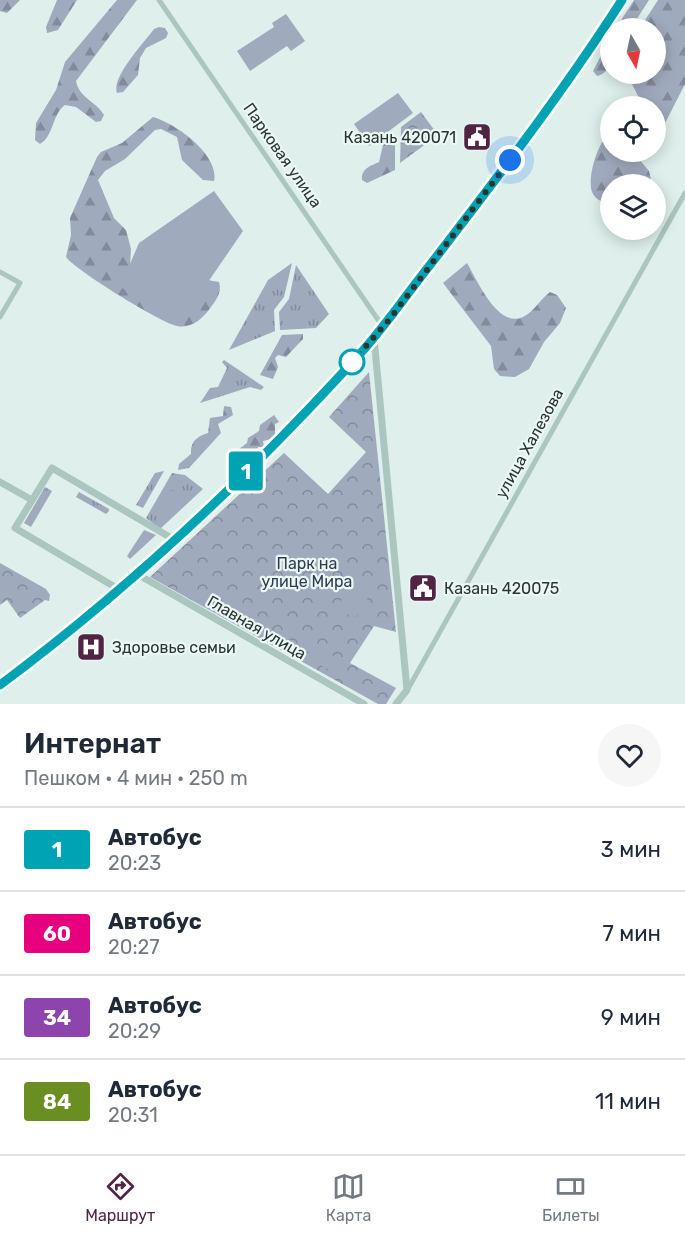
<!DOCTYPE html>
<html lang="ru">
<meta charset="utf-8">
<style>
body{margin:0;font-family:Rubik,sans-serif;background:#f6f6f7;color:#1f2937;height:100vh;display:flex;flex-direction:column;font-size:22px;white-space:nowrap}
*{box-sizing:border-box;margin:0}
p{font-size:20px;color:#747a83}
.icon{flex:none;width:33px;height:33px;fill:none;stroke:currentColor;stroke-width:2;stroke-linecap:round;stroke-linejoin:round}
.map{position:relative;height:704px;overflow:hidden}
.side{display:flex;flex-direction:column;background:#fff;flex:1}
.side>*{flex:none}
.badge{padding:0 12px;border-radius:4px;font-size:21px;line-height:39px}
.needle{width:39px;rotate:171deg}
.fabs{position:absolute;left:600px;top:18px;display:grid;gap:12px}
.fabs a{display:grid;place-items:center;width:66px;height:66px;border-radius:50%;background:#fff;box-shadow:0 3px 15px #0003;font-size:30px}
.you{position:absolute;width:30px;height:30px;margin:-15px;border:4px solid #fff;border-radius:50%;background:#1a73e8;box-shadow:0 0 0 9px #1a73e833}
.map>.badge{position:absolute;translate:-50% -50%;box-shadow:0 0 0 3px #fff}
.round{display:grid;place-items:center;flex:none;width:63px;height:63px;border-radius:32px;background:#f6f6f7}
.summary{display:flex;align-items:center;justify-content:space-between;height:102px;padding:0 24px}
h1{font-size:28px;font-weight:600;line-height:45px}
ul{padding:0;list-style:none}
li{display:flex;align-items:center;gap:18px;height:84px;padding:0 24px;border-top:2px solid #e0e1e3}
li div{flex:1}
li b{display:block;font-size:22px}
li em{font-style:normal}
li .badge{min-width:66px;font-weight:700;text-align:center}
.menu{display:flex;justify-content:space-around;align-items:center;height:84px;border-top:2px solid #e0e1e3;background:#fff;font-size:16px;color:#747a83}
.menu a{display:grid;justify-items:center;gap:3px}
.menu .selected{color:#512441}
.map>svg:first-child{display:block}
.grass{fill:url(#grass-tufts)}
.forest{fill:url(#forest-firs)}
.park{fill:url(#park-crowns)}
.pitch{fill:#a0aabd}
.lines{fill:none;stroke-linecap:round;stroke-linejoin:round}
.minor{stroke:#acc6bf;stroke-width:5}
.tertiary{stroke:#acc6bf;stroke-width:7}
.primary{stroke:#5d756c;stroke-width:9}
.line-casing{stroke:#fff;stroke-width:14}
.line{stroke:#00a3b4;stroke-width:9}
.walk{stroke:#2a3531;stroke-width:6;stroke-dasharray:0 10.8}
.stop-dot{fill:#fff;stroke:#00a3b4;stroke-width:3}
.labels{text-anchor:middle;stroke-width:4.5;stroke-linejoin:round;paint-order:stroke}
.poi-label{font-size:16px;fill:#2a3531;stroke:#eaf7f5;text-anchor:start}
.street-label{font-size:16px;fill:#2a3531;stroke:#eaf7f5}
.park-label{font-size:16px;fill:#303b50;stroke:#eaf7f5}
</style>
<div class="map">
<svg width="685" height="704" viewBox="0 0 685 704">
<defs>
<pattern id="grass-tufts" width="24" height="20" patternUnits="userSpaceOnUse" patternTransform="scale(1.5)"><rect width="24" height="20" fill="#a0aabd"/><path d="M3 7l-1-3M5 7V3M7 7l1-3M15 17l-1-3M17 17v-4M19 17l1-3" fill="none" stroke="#838b9a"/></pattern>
<pattern id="forest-firs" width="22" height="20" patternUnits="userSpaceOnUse" patternTransform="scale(1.5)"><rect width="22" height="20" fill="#a0aabd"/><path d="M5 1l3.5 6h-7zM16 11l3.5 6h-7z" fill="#838b9a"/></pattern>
<pattern id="park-crowns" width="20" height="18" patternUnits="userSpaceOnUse" patternTransform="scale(1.5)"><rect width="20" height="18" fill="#a0aabd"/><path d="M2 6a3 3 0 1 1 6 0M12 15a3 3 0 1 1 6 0" fill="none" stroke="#838b9a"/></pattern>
</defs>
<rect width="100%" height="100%" fill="#deefec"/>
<path class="grass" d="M292 263 284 297 274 310 275 331 229 350 268 280Z
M296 265 329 314 316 328 280 330 279 312 289 299Z
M224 360 264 387 261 390 250 387 200 403 210 388 218 387 227 368 222 362Z
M164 471 143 508 136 505 155 473Z
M172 473 185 475 203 489 160 529 146 518Z
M45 487 52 491 31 527 24 523Z
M79 492 109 509V511L106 514 76 497Z
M144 530 156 535 130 559 127 556Z"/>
<path class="forest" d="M0 0H20L7 13 0 11Z
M57 0H77L58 30 47 33 46 27Z
M117 0H137L76 81C79 98 97 102 104 115L101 121 96 122 76 107 65 105C52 114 54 136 40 144L35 140 36 123 56 90 65 62Z
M634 0H649L631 28H616Z
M658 0H685V84L656 141V106H640V100L627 74H656V28H640Z
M159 27 165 28 168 33 166 38 146 48 140 58 138 75 123 92 117 93C111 77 144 43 154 29Z
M610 38C611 51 614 72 597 76L593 71Z
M153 117C175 123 220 155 214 181L203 180 182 160 177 137 161 129 155 130 125 159 105 171 98 180 114 218 126 230 131 249 130 267 219 282C222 292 217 299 211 307 203 318 192 329 177 326 161 323 75 270 66 257L71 235 70 218 97 157 101 152 122 143Z
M608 135H610V152H633L649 171 652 184H610V206C604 202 595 200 592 192 587 179 597 144 608 135Z
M391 138 395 142V170L367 183 362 180C361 168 371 166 379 162L383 145Z
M467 263C477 280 498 329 523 317 534 312 540 299 550 292L557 295 566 308 560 323 544 342 529 369 515 377 500 376 494 369 491 346 443 283Z
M303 334V339L286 357 278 355 275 358 278 367 273 379 260 375 282 335Z
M224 406 231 407 233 415 218 424 221 433 189 468 178 470 179 464 191 454C190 441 198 436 208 433L210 418 223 416Z
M274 415 279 422 275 424V438L263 441 264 447H258L256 452 251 451 252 457H245L239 449 247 443 248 438 259 431 260 425Z
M170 490 176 491 179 495C176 504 173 510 163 509V499Z"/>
<path class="park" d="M421 112 438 135 400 163 401 127Z
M369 372 396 632 374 626 350 663 396 688 386 704H378L150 577 284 453 328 494 366 452 329 417Z
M0 563 46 589 50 595 49 601 45 600 20 618 7 600 0 605Z"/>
<path class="pitch" d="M286 14 305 41 291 51 287 46 250 71 237 51 274 27 272 23Z
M398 93 413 113 369 146 354 124Z
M214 191 243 231 182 320 120 287 139 243Z
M356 572 376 584 356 617 336 611Z
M312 645 342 661 336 674 306 657Z"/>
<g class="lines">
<path class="minor" d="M159 0 383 327
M0 272 20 283 0 317
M408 689 685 193"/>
<path class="tertiary" d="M374 338 407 690 396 704
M0 482 32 500
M137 574 364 704
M120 590 15 528 52 468 173 539"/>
<path class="primary" d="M0 685C129 589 250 476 357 356 393 317 424 273 455 231 513 156 570 80 622 0"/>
</g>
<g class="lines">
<g class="line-casing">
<path id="line" d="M0 685C130 588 249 476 358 356 384 328 406 295 430 265 497 178 563 92 622 0"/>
</g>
<use href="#line" class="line"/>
<path class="walk" d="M352 362 389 320 510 160"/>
</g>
<defs>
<g id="civic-square" transform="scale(1.5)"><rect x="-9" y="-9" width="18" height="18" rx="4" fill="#512441" stroke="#eaf7f5"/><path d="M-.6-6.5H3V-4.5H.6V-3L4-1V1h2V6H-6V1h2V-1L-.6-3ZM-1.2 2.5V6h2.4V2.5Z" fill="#fff"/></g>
<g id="hospital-square" transform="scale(1.5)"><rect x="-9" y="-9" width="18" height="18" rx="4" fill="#512441" stroke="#eaf7f5"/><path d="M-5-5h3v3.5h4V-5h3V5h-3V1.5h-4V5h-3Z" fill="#fff"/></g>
</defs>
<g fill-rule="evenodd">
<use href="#civic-square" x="477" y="137"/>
<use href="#civic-square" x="423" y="588"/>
<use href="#hospital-square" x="91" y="647"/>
</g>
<circle class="stop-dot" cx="352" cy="362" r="12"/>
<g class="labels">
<g class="poi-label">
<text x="456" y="143" text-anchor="end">Казань 420071</text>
<text x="444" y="594">Казань 420075</text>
<text x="112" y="653">Здоровье семьи</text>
</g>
<g class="street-label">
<text transform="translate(283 155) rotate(55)" y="6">Парковая улица</text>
<text transform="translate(529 443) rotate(-61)" y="6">улица Халезова</text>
<text transform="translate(257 627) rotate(30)" y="6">Главная улица</text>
</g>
<g class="park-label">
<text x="307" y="569">Парк на<tspan x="307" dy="18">улице Мира</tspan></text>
</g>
</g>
</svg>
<div class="fabs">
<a><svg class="needle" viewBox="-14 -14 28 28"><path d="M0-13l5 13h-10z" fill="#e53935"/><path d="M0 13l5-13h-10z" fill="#747a83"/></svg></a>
<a><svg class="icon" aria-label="locate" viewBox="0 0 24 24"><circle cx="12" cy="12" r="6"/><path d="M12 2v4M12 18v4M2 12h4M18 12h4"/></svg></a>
<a><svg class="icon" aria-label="layers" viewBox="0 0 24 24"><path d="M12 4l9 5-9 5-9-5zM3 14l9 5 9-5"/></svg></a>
</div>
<div class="you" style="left:510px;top:160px"></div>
<b class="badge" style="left:246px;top:471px;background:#00a3b4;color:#fff">1</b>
</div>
<section class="side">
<div class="summary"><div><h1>Интернат</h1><p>Пешком · 4 мин · 250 m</p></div><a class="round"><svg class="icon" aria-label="heart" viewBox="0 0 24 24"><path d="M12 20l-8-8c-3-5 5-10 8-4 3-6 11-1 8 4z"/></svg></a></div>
<ul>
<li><span class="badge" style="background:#00a3b4;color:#fff">1</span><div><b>Автобус</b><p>20:23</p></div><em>3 мин</em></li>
<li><span class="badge" style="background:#e6007e;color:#fff">60</span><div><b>Автобус</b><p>20:27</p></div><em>7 мин</em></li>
<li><span class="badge" style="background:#8e44ad;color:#fff">34</span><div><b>Автобус</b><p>20:29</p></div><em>9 мин</em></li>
<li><span class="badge" style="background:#6b8e23;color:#fff">84</span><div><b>Автобус</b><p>20:31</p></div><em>11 мин</em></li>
</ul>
</section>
<nav class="menu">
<a class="selected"><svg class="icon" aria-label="directions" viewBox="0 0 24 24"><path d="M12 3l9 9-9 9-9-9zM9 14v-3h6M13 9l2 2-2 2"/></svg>Маршрут</a>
<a><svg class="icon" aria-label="map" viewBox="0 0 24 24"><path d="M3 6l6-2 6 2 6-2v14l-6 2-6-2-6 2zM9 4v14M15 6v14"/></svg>Карта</a>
<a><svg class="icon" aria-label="tickets" viewBox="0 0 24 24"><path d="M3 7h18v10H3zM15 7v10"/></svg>Билеты</a>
</nav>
